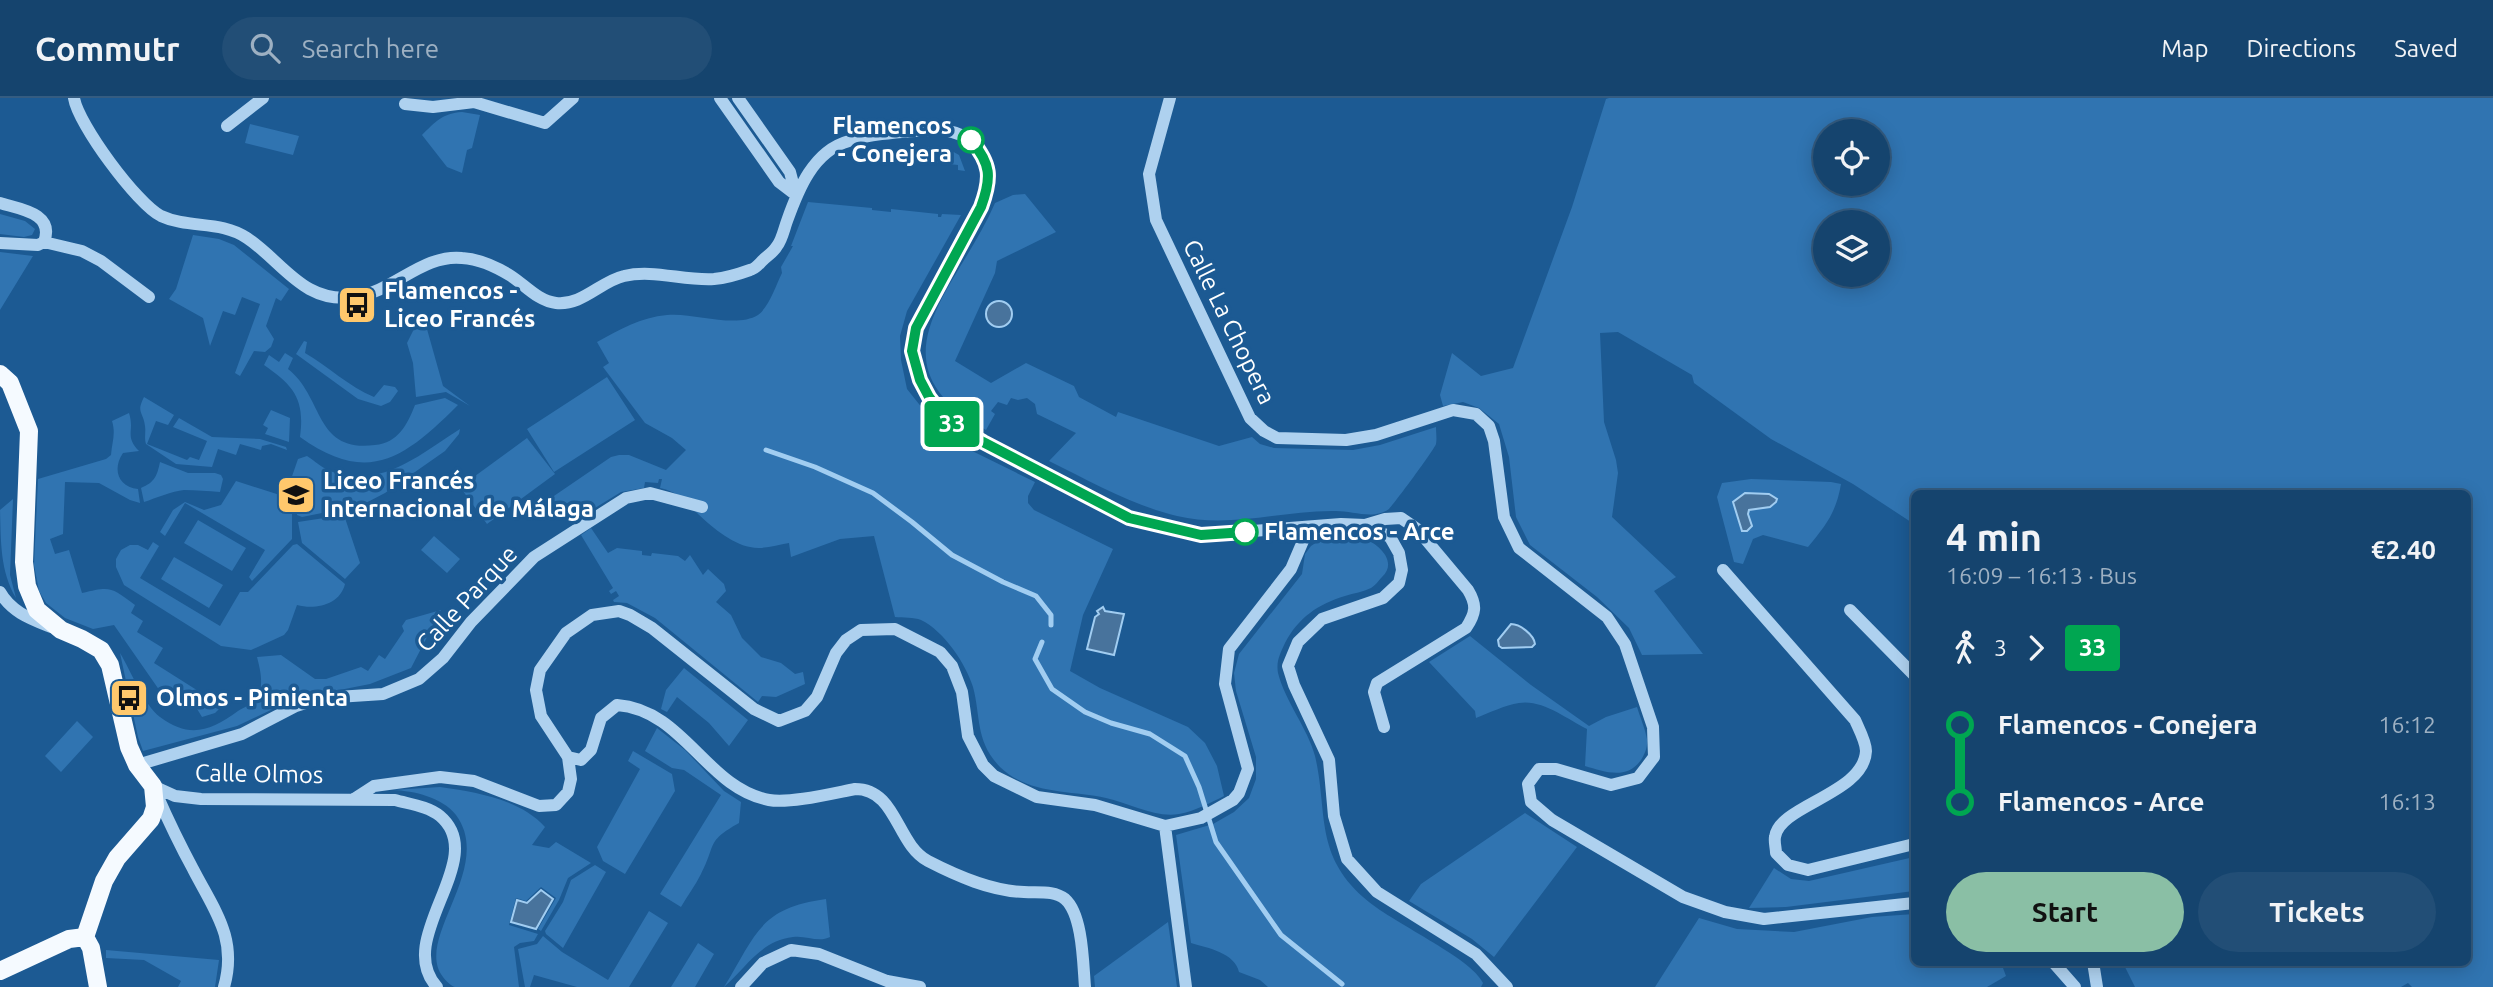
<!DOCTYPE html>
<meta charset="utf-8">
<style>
body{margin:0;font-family:Ubuntu,sans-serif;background:#224e76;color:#f1f3f6;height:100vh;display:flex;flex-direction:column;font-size:26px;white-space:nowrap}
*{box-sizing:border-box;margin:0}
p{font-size:23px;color:#9db0c2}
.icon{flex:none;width:38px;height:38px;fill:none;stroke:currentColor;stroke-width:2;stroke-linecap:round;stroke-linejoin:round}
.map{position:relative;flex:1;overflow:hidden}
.sheet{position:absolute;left:1911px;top:392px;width:560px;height:476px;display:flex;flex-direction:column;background:#15446e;border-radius:10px;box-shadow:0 4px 18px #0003,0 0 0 2px #345c81}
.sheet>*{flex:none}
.badge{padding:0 14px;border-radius:5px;font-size:24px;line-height:46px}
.buttons{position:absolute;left:1813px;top:21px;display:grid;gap:14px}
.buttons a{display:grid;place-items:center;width:77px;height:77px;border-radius:50%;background:#15446e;box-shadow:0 4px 18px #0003,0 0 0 2px #345c81;font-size:35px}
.map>.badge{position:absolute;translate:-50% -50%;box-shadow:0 0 0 4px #fff}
.legs{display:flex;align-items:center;gap:10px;height:77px;padding:0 35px;font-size:23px}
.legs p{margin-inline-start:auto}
.headline{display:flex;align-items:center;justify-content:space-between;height:119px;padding:0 35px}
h1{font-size:38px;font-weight:600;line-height:52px}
.action{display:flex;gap:14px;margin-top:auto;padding:14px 35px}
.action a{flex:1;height:80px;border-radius:42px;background:#8abfa5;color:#111;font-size:28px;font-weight:600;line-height:80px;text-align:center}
.action a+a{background:#224e76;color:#f1f3f6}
ul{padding:0 35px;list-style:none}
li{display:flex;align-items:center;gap:24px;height:77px;font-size:26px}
li i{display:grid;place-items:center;width:10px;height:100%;margin:0 9px;background:currentColor}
li i::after{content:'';width:18px;height:18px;margin:-9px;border:5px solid;border-radius:50%;background:#15446e}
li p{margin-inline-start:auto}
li:first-child i{background:linear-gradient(#0000 50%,currentColor 0)}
li:last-child i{background:linear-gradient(currentColor 50%,#0000 0)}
header{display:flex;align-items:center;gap:42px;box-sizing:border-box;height:98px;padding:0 35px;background:#15446e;border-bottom:2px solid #345c81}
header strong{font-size:33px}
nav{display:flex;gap:38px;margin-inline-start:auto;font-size:24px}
.search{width:490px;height:63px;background:#224e76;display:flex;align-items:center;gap:18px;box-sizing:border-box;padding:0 24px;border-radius:38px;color:#9db0c2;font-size:26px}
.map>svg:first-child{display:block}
.green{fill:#3074b1;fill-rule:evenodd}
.water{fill:#48739c;stroke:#a1cdf1;stroke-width:2}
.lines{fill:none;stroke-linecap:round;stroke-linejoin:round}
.stream{stroke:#a1cdf1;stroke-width:5}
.minor{stroke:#aed1ef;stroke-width:12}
.major{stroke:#f5faff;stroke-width:18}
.line-1-casing{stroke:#fff;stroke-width:16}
.line-1{stroke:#00a651;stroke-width:10}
.stop-1-dot{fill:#fff;stroke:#00a651;stroke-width:3.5}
.labels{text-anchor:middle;stroke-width:7;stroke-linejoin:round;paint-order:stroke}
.stop-label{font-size:24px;font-weight:bold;fill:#fff;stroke:#1c5a93;text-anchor:end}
.poi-label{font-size:24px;font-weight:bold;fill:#fff;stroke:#1c5a93;text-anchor:start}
.street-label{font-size:24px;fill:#fff;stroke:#1c5a93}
</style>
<header>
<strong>Commutr</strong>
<div class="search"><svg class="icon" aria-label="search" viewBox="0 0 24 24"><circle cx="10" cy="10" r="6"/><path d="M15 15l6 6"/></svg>Search here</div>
<nav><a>Map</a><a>Directions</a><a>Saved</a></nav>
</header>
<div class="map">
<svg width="2493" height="889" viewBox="0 0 2493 889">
<rect width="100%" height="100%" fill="#1c5a93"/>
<path class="green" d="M1609 0H2493V889H2412L2408 885 2401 889H2135L2123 865 2468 864V396H1914V426L1853 386 1771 341 1694 285 1692 277 1618 234 1600 235 1604 324 1616 362 1618 375 1612 419 1676 479 1654 493 1703 556 1642 557 1629 530 1597 499 1530 447 1516 419 1509 359 1499 326 1479 310 1463 304 1443 308 1440 297 1452 255 1481 278 1513 270 1572 109 1606 1ZM1825 33H1878V86H1825ZM1825 124H1878V177H1825Z
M462 14 480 17 472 50 467 52 462 75 447 69 422 37C435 24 443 15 462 14Z
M250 26 299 38 293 57 245 45Z
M931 49 950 52 959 57 965 73 958 72V67L895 60V55Z
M1025 96 1056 134 997 163 995 175 955 263 991 285 1026 265 1074 288 1079 299 1116 319 1118 314 1219 348 1252 339 1260 346 1274 350 1353 352 1380 347 1436 329C1436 334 1437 341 1436 346 1434 352 1394 406 1389 411 1374 422 1353 413 1336 413 1282 412 1231 431 1177 418 1131 407 1090 383 1049 363L1076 335 1037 316 1035 306 1027 300 1018 302 1011 300 1007 307 998 304 991 313 995 316 986 332C864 264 959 190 995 105L1013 97Z
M808 104 872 110V112L891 114V111L938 116V119H941L942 116 961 117 907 213 900 238 901 262 907 291 942 335 962 348 1035 384 1028 398V405L1034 412 1113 451 1083 517 1070 573 1100 590 1188 629 1205 645 1217 668 1224 698C1210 705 1195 713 1179 716 1155 720 1129 705 1106 700 1070 692 1029 697 1000 669 975 643 981 619 973 589 966 566 944 533 921 522 914 519 903 520 895 519L874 438 840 441 791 459 789 445C776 447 763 452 750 449 732 446 709 427 696 414 683 401 678 394 660 390L662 381H659L658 385 645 384 644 390 621 394 577 421 567 409 562 412 551 400 611 359 619 357H629L666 372 686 352 672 340 645 325 603 269 609 265 597 244C619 232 641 219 667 217 693 214 735 231 758 217 769 209 776 187 782 175L781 169 793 148H791Z
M0 116 25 123 35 131 32 137 24 139 0 136Z
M193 137 219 141 234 147 289 191 281 203 276 200 266 228 274 241 271 249 265 254 254 253 240 278 235 275 260 206 242 199 235 217 223 213 210 248 203 220 169 201 176 191Z
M0 154 33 158 0 212Z
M425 224 443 288 470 308 446 294 416 299 413 265 407 245 417 225Z
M304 243 307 244 305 255C328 268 349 289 374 299L384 287 395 289 398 293 390 304 381 308 358 301 296 256Z
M285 255 293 260 288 271C324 299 314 355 375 347 398 345 407 327 415 307L445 300 458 307C405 360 368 388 300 339 305 301 294 288 264 267L269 257 279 264Z
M607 279 635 322 554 374 527 331Z
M144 299 174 317 168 327 156 323 147 346 187 362 190 359 199 362 207 343 173 329 179 320 212 339 260 341 286 349 287 352 271 346 262 348 261 352 240 346 236 357 218 351 212 369 176 366 146 346C144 339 146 335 145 328 143 313 136 315 144 299Z
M271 312 290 320 289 344 265 336 268 330 263 327Z
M129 315C135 334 124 337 139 353L123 355C112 371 118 389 138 391L140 405 130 402 99 385 65 384 63 436 50 441 55 456 69 452 82 495C111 488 111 489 135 507L131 515 143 523 137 534 163 550 154 565 222 608 215 615 202 619 194 606 162 596 114 527 93 531 65 520 46 505 39 493 34 467 38 381 106 361 111 357C112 344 116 336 112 323Z
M460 331 459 336 445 353 385 395 362 407 302 419 297 417 300 391 289 387 298 361 307 358C315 363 322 370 330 373 379 393 422 355 460 331Z
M527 340 555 376 487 426 460 389Z
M160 364 188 375H215L221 377 223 381 220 394C208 393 196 392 184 392 172 393 156 400 144 404L141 390C155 384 157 378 160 364Z
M1751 381 1831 384 1841 386C1836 415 1826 427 1808 449L1763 437 1753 441 1743 466 1734 464 1717 399 1722 385Z
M236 383 283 398 292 406V441L252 483 249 479 265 452 185 405 165 438 160 434 173 412 185 404 204 412 221 407Z
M13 401 10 477 16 500C0 473 1 444 0 412Z
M344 417 360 465 345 481 302 445 298 424Z
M198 422 246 450 232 473 184 445Z
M591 430 608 455 617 450 642 453V457L651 458 652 455 678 458 685 463 690 457 703 477 708 471 724 486 726 493 716 504 731 517 742 540 761 559 781 565 795 576 803 574 805 586 776 599 762 598 758 604 655 520 627 505 614 504 613 502 619 498 616 493 611 496 609 493 613 490 581 437Z
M434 438 460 461 447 475 421 452Z
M1360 439C1377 444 1399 463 1382 479 1378 483 1376 487 1371 490 1363 494 1354 495 1345 498 1318 506 1298 520 1285 545 1280 556 1276 563 1278 575 1285 603 1308 631 1315 658 1328 713 1314 755 1363 799 1390 824 1471 859 1483 885L1481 889H1268L1260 882 1239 874C1235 855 1208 850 1191 845L1176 737 1213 726 1234 714 1249 700 1256 681V659L1236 593 1234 575 1239 556 1302 476 1305 456 1311 448 1323 440Z
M153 444 159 448 140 480 220 528 240 494H248L293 447 297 446 345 486C340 507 315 512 297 507L288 532 284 537 251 552 221 548 124 487 116 469V461L121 452 130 447H138L148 452Z
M174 459 223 487 209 510 161 481Z
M441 512 411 570 370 586 294 601 237 628 143 653 138 639 120 555C131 573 144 607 160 619 190 641 210 633 238 613 243 610 252 606 256 601 265 589 260 571 257 559L281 557 315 581H326L361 569 368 573 379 557 385 561 404 533 402 528 406 522Z
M1470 538 1531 587 1589 628 1606 619 1637 609C1640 619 1645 630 1647 641 1648 648 1645 656 1641 662 1627 682 1605 674 1585 668L1587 631C1567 621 1542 601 1519 605 1505 607 1489 615 1476 620L1475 613 1429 564Z
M684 570 748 622 729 648 709 625 677 599 667 614 661 611 666 592Z
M77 623 93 639 61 674 45 658Z
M657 630 685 652 724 693 741 704 739 725C705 744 717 746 701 776 695 788 687 798 681 809L660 796 721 697 684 672 672 670 645 653Z
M633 653 672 676 675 693 625 776 603 763 597 749 640 671 628 663Z
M440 689C475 694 520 701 545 729L532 747 549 750 556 744 591 765 568 780 559 802 541 833 538 831 556 800 541 789 526 803 516 800 509 827 538 836 534 843 520 845 514 849 519 889C505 889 467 889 455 889 451 888 445 882 443 879 413 841 495 770 456 717 442 699 414 693 393 692Z
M1525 715 1577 749 1494 859 1472 841 1409 803 1421 786Z
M1914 759V793L1786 809 1749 810 1774 770 1791 781 1809 783Z
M595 767 606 774 563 850 546 836 545 833 563 804 571 782Z
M826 801 830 839C818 845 806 837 793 839 760 843 746 870 724 889 756 837 759 810 826 801Z
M649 813 668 825 629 889H577L534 877 530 889H525L518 851 537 846 543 838 562 854 608 882Z
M1914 816V864L2012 865 2003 870 2006 878 1987 889H1655L1699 820 1737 831 1794 834 1872 819Z
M1168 824 1177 889H1095L1094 878Z
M698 845 714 856 695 889H671Z
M106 852 219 862 215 889H178L181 883 144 862 106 860Z"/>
<path class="water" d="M986 216a13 13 0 1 1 26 0a13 13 0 1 1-26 0Z
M1745 395 1769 396 1777 401 1776 404 1770 409 1749 412 1748 416 1752 428 1747 433H1742L1733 404Z
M1103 509 1105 513 1124 516 1114 557 1087 551 1095 519 1099 516 1097 513Z
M1511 526C1520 526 1534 537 1535 546L1532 549 1502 550 1499 548 1498 542Z
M541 792 553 801 536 831 511 824 517 802 527 805Z"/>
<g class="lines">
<path class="stream" d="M766 352 815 369 873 395 912 424 952 457 1003 484 1036 498 1051 517V527
M1042 544 1035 561 1052 591 1085 614 1111 625 1150 636 1185 658 1199 689 1216 744 1281 837 1342 886"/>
<path class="minor" d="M74 0C78 26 137 106 161 118 189 131 220 122 247 140 283 164 303 206 354 199 394 194 422 156 462 160 480 161 495 168 511 178 525 187 538 203 556 205 582 208 601 183 624 178 653 171 684 183 714 181 725 180 739 176 750 172 755 171 758 167 762 163 767 158 774 154 777 148 782 142 784 131 787 123 798 92 813 53 849 43 877 34 909 34 938 31 984 37 996 67 981 109L916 230 912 253 920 282 929 299 949 324 983 344 1129 420 1201 437 1341 426 1365 427 1385 421 1401 420 1417 431 1468 492C1477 507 1476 515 1466 530L1377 585 1374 594 1384 629
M720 0 779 84 796 97
M738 0 790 74 796 97
M1170 0 1149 76 1156 122 1250 320 1264 333 1277 340 1346 342 1376 337 1453 312 1476 316 1489 328 1494 343 1504 419 1519 450 1607 519 1625 546 1653 629 1654 659 1638 680 1611 687 1556 671H1539L1528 686 1531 704 1552 722 1683 799 1725 814 1764 821 1914 805
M405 6 433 9 474 4 545 25 573 0
M227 28 263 0
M0 105C20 111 55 115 44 144L38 147 0 145
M44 144 82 153 101 163 149 199
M1365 427 1390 439 1399 455 1402 472 1399 485 1383 500 1322 521 1298 544 1288 568 1294 587 1329 662 1334 718 1347 761 1377 794 1476 856 1507 889
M1723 472 1855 622C1859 631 1866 644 1866 653 1864 696 1779 707 1775 739 1774 744 1776 750 1776 755L1788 767 1808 772 1914 746
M0 494C11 514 31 521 51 529
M1850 512 1914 577
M568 659 581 662 591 652 601 620 617 607C684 612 706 690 769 702 789 706 834 695 855 691 897 691 896 746 928 763 957 778 991 793 1024 794 1038 795 1054 792 1065 801 1083 817 1083 866 1085 889
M137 667 242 636 296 608 322 600 383 596 419 581 443 560 471 524 534 459 626 400 650 395 702 409
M153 688 175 698 201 701 395 702C409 706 428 708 440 718 491 761 392 840 437 889
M157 697C168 722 180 747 193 771 214 812 238 840 224 889
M354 701 374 688 440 679 474 683 539 708 556 707 568 694 571 681 568 659 541 618 536 592 540 572 566 535 592 517 619 513 630 517 652 530 754 611 779 623 805 613 817 599 836 555 846 542 861 532 895 531 940 554 952 568 962 594 968 638 983 667 994 678 1037 699 1095 707 1165 728 1201 720 1233 702 1239 695 1248 671 1225 586 1229 551 1291 471 1309 429
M1165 728 1186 889
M2053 864 2075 889
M2093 864 2097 889
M741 889 763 865 791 852 819 856 887 883 920 889"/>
<path class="major" d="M0 276 10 285 29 333 24 464 27 488 37 512 61 532 82 541 101 552 110 567 129 649 137 667 153 688 155 709 151 721 117 760 104 783 85 839
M85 839 91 850 98 889
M0 873 69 841 85 839"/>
</g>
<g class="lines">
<g class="line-1-casing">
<path id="line-1" d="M971 42C991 66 992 79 981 109L916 230 912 253 920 282 929 299 948 324 983 344 1129 420 1201 437 1245 434"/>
</g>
<use href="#line-1" class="line-1"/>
</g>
<defs>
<g id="bus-square" transform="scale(2.0125)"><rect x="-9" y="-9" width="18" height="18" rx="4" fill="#ffc86c" stroke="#1c5a93"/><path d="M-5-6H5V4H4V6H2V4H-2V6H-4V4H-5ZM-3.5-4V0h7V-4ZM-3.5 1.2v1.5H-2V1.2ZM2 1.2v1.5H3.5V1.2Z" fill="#111"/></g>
<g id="school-square" transform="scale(2.0125)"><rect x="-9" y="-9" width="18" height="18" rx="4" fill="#ffc86c" stroke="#1c5a93"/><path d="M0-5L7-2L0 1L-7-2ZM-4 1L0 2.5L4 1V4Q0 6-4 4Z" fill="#111"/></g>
</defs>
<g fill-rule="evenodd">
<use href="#bus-square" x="357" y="207"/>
<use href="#school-square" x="296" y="397"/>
<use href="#bus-square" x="129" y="600"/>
</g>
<g class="stop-1-dot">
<circle cx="971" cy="42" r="12"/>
<circle cx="1245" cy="434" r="12"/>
</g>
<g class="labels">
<g class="stop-label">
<text x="952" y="36">Flamencos<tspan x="952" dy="28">- Conejera</tspan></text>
<text x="1264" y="442" text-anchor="start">Flamencos - Arce</text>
</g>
<g class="poi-label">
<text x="384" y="201">Flamencos -<tspan x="384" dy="28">Liceo Francés</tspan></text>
<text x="323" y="391">Liceo Francés<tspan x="323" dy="28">Internacional de Málaga</tspan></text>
<text x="156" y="608">Olmos - Pimienta</text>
</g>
<g class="street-label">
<text transform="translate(1229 224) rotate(64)" y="8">Calle La Chopera</text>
<text transform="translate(467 501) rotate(-47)" y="8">Calle Parque</text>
<text transform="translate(259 676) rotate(1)" y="8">Calle Olmos</text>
</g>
</g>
</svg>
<div class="buttons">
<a><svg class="icon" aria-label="locate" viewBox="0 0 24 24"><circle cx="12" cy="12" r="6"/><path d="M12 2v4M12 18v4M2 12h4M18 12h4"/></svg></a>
<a><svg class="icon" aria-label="layers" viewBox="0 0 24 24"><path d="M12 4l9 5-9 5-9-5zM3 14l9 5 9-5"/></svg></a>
</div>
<b class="badge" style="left:952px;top:326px;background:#00a651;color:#fff">33</b>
<section class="sheet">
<div class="headline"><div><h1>4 min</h1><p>16:09 – 16:13 · Bus</p></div><b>€2.40</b></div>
<div class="legs"><svg class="icon" aria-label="walk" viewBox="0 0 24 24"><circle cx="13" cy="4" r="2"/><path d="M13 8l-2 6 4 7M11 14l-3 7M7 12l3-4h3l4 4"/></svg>3<svg class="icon" aria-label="forward" viewBox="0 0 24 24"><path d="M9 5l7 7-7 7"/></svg><b class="badge" style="background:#00a651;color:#fff">33</b></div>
<ul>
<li><i style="color:#00a651"></i><b>Flamencos - Conejera</b><p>16:12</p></li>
<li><i style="color:#00a651"></i><b>Flamencos - Arce</b><p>16:13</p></li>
</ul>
<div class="action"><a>Start</a><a>Tickets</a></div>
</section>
</div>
